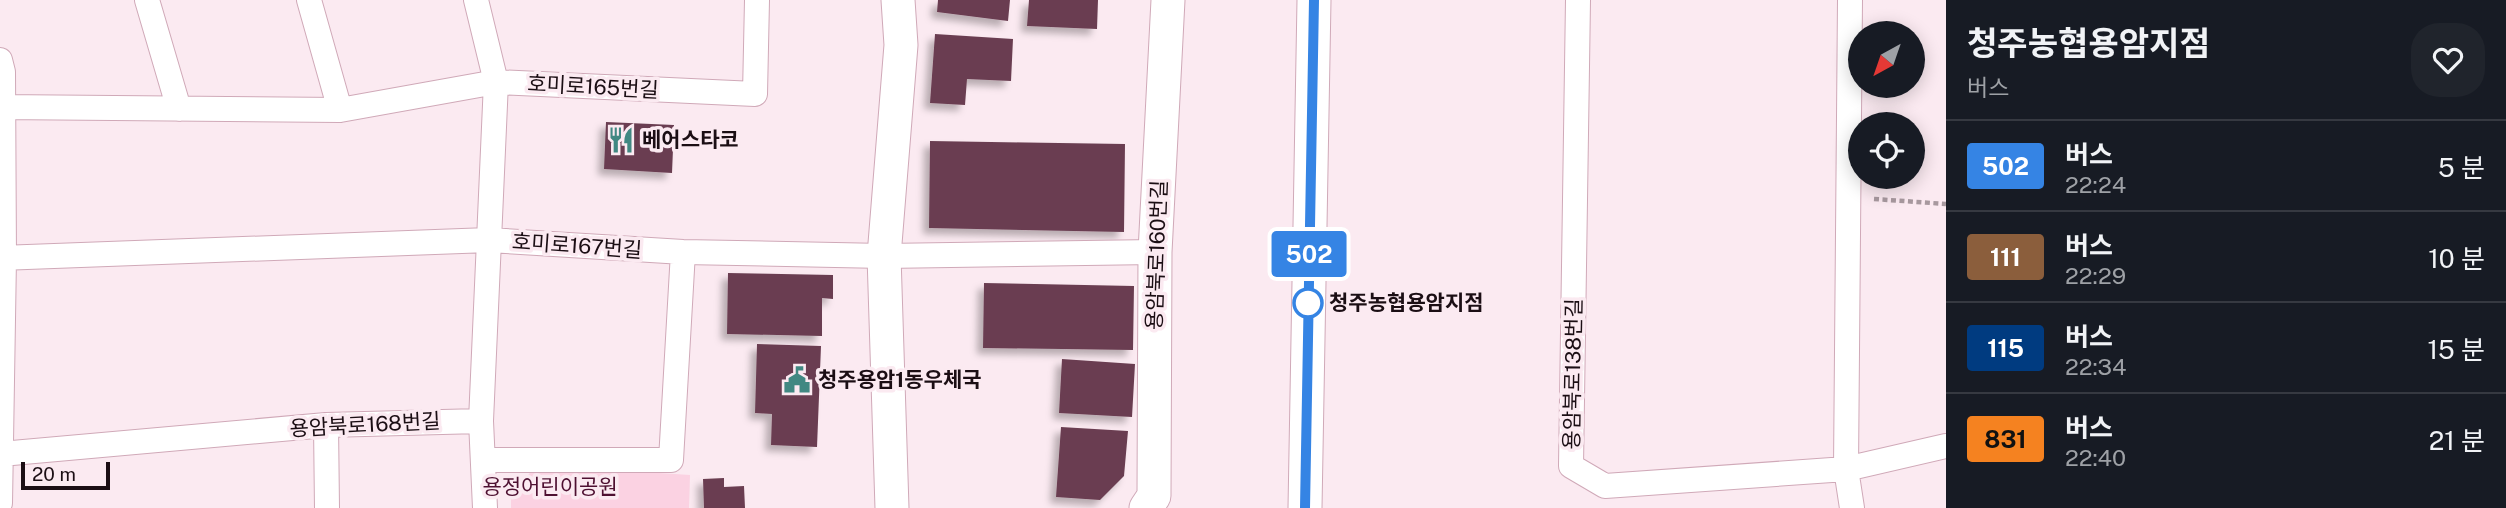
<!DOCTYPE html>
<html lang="ko">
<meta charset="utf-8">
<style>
body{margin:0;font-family:"Public Sans","Noto Sans KR",sans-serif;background:#20242c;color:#f1f3f6;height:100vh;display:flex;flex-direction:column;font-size:26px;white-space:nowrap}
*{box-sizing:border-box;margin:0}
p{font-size:23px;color:#9ea1a6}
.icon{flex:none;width:38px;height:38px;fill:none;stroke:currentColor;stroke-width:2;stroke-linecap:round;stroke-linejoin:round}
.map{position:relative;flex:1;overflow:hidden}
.details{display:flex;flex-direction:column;background:#171b24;width:560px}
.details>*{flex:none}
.badge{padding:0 14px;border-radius:5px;font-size:24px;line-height:46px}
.needle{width:46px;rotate:220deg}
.fabs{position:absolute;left:1848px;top:21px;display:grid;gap:14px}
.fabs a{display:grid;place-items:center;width:77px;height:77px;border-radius:50%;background:#171b24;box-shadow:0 4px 18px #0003;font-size:35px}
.scale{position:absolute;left:21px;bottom:18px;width:89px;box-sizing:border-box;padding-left:7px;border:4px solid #1b0e14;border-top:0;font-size:19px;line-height:24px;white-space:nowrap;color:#1b0e14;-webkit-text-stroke:5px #fbeaf1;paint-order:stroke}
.map>.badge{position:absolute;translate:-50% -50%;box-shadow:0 0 0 4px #fff}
.round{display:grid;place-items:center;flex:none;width:74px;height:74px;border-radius:28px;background:#20242c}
.summary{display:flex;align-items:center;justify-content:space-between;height:119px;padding:0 21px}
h1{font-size:33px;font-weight:700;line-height:52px}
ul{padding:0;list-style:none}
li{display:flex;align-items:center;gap:21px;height:91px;padding:0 21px;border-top:2px solid #363941}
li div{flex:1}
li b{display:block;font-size:26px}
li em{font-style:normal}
li .badge{min-width:77px;font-weight:700;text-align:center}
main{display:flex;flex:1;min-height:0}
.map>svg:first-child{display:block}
.park{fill:#fbd2e2}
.building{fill:#6a3e51;filter:url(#shadow)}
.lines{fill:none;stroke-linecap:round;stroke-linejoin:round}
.street-casing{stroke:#d0a9b8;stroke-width:26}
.secondary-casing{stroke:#d0a9b8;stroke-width:35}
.path{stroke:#a8999f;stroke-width:4.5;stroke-dasharray:5 3.5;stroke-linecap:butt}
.street{stroke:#fff;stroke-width:24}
.secondary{stroke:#fff;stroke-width:33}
.line-casing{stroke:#fff;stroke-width:16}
.line{stroke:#3584e4;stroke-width:10}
.stop-dot{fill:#fff;stroke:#3584e4;stroke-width:3.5}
.labels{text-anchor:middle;stroke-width:7;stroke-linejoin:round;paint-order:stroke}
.street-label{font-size:21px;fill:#1b0e14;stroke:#fbeaf1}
.poi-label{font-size:21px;font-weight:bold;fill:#1b0e14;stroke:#fbeaf1;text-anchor:start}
.stop-label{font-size:21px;font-weight:bold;fill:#1b0e14;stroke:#fbeaf1;text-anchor:start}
.park-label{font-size:21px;fill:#4e1031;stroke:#fbeaf1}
</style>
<main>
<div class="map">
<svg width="1946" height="508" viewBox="0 0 1946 508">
<defs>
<filter id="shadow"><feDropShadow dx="-6" dy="6" stdDeviation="3.5" flood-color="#0004"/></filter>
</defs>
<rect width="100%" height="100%" fill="#fbeaf1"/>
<path class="park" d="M536 465 690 475 689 508H511V497Z"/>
<path class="building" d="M938 0H1010L1008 21 937 12Z
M1029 0H1098L1097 29 1027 26Z
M935 34 1013 39 1011 81 967 79 965 105 930 103Z
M606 122 674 125 672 173 604 169Z
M930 141 1125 144 1124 232 929 228Z
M728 273 833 275V299L822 298V336L727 334Z
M984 283 1134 286 1133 350 983 348Z
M757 344 821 346 817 447 771 445 772 414 755 413Z
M1062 359 1135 364 1132 417 1059 413Z
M1061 427 1128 431 1124 476 1100 500 1056 497Z
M724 478V487L744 486 745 508H704L703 479Z"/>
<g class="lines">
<g class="street-casing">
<path id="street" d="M147 0 179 109
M309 0 340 110
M476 0 496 82 481 421 485 508
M1578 0 1571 466 1605 486 1846 469 1946 446
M1850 0 1846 469 1852 508
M0 60 3 72 4 258 0 503
M0 107 340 110 496 82 755 94 757 0
M0 258 489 240 683 252 884 256 1155 252
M326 425 327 508
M1 454 326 425 481 421
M484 460H671L683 252"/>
</g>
<g class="secondary-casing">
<path id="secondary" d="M892 508 884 256 901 45 898 0
M1146 508 1154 496 1155 252 1168 0
M1305 508 1314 0"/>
</g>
<path class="path" d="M1874 199 1946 204"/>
<use href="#street" class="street"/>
<use href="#secondary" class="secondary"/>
</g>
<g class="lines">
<g class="line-casing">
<path id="line" d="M1305 508 1314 0"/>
</g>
<use href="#line" class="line"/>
</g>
<defs>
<g id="restaurant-bare" transform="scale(2.1)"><path d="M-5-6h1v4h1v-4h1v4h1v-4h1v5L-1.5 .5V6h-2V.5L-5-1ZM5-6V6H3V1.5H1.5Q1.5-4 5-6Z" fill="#418882" stroke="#fbeaf1" stroke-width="2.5" paint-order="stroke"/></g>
<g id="civic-bare" transform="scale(2.1)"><path d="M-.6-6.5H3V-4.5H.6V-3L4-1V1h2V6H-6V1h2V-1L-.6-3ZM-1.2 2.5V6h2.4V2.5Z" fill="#418882" stroke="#fbeaf1" stroke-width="2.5" paint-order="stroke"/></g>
</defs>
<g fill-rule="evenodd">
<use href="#restaurant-bare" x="621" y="140"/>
<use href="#civic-bare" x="797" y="380"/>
</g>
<circle class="stop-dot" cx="1308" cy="303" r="14"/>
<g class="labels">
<g class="street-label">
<text transform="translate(593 87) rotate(3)" y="7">호미로165번길</text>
<text transform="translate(577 246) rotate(4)" y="7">호미로167번길</text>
<text transform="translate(1157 255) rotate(-88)" y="7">용암북로160번길</text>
<text transform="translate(1573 374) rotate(-89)" y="7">용암북로138번길</text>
<text transform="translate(365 425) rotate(-3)" y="7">용암북로168번길</text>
</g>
<g class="poi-label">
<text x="642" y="147">베어스타코</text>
<text x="818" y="387">청주용암1동우체국</text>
</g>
<g class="stop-label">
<text x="1329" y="310">청주농협용암지점</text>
</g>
<g class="park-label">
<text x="550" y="494">용정어린이공원</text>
</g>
</g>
</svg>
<div class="fabs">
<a><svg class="needle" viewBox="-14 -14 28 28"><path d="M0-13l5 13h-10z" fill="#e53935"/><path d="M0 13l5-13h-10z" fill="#9ea1a6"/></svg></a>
<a><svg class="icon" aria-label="locate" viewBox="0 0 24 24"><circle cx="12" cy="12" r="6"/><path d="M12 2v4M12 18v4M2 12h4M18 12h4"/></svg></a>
</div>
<div class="scale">20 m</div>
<b class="badge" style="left:1309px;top:254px;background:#3584e4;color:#fff">502</b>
</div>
<section class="details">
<div class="summary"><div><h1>청주농협용암지점</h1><p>버스</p></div><a class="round"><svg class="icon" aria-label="heart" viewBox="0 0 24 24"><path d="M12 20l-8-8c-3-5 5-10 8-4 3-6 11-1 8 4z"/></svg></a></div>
<ul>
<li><span class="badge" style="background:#3584e4;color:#fff">502</span><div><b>버스</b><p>22:24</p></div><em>5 분</em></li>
<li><span class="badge" style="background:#8b5e3c;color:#fff">111</span><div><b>버스</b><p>22:29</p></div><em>10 분</em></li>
<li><span class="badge" style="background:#003b80;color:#fff">115</span><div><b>버스</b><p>22:34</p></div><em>15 분</em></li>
<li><span class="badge" style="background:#f58220;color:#111">831</span><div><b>버스</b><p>22:40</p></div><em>21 분</em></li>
</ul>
</section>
</main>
